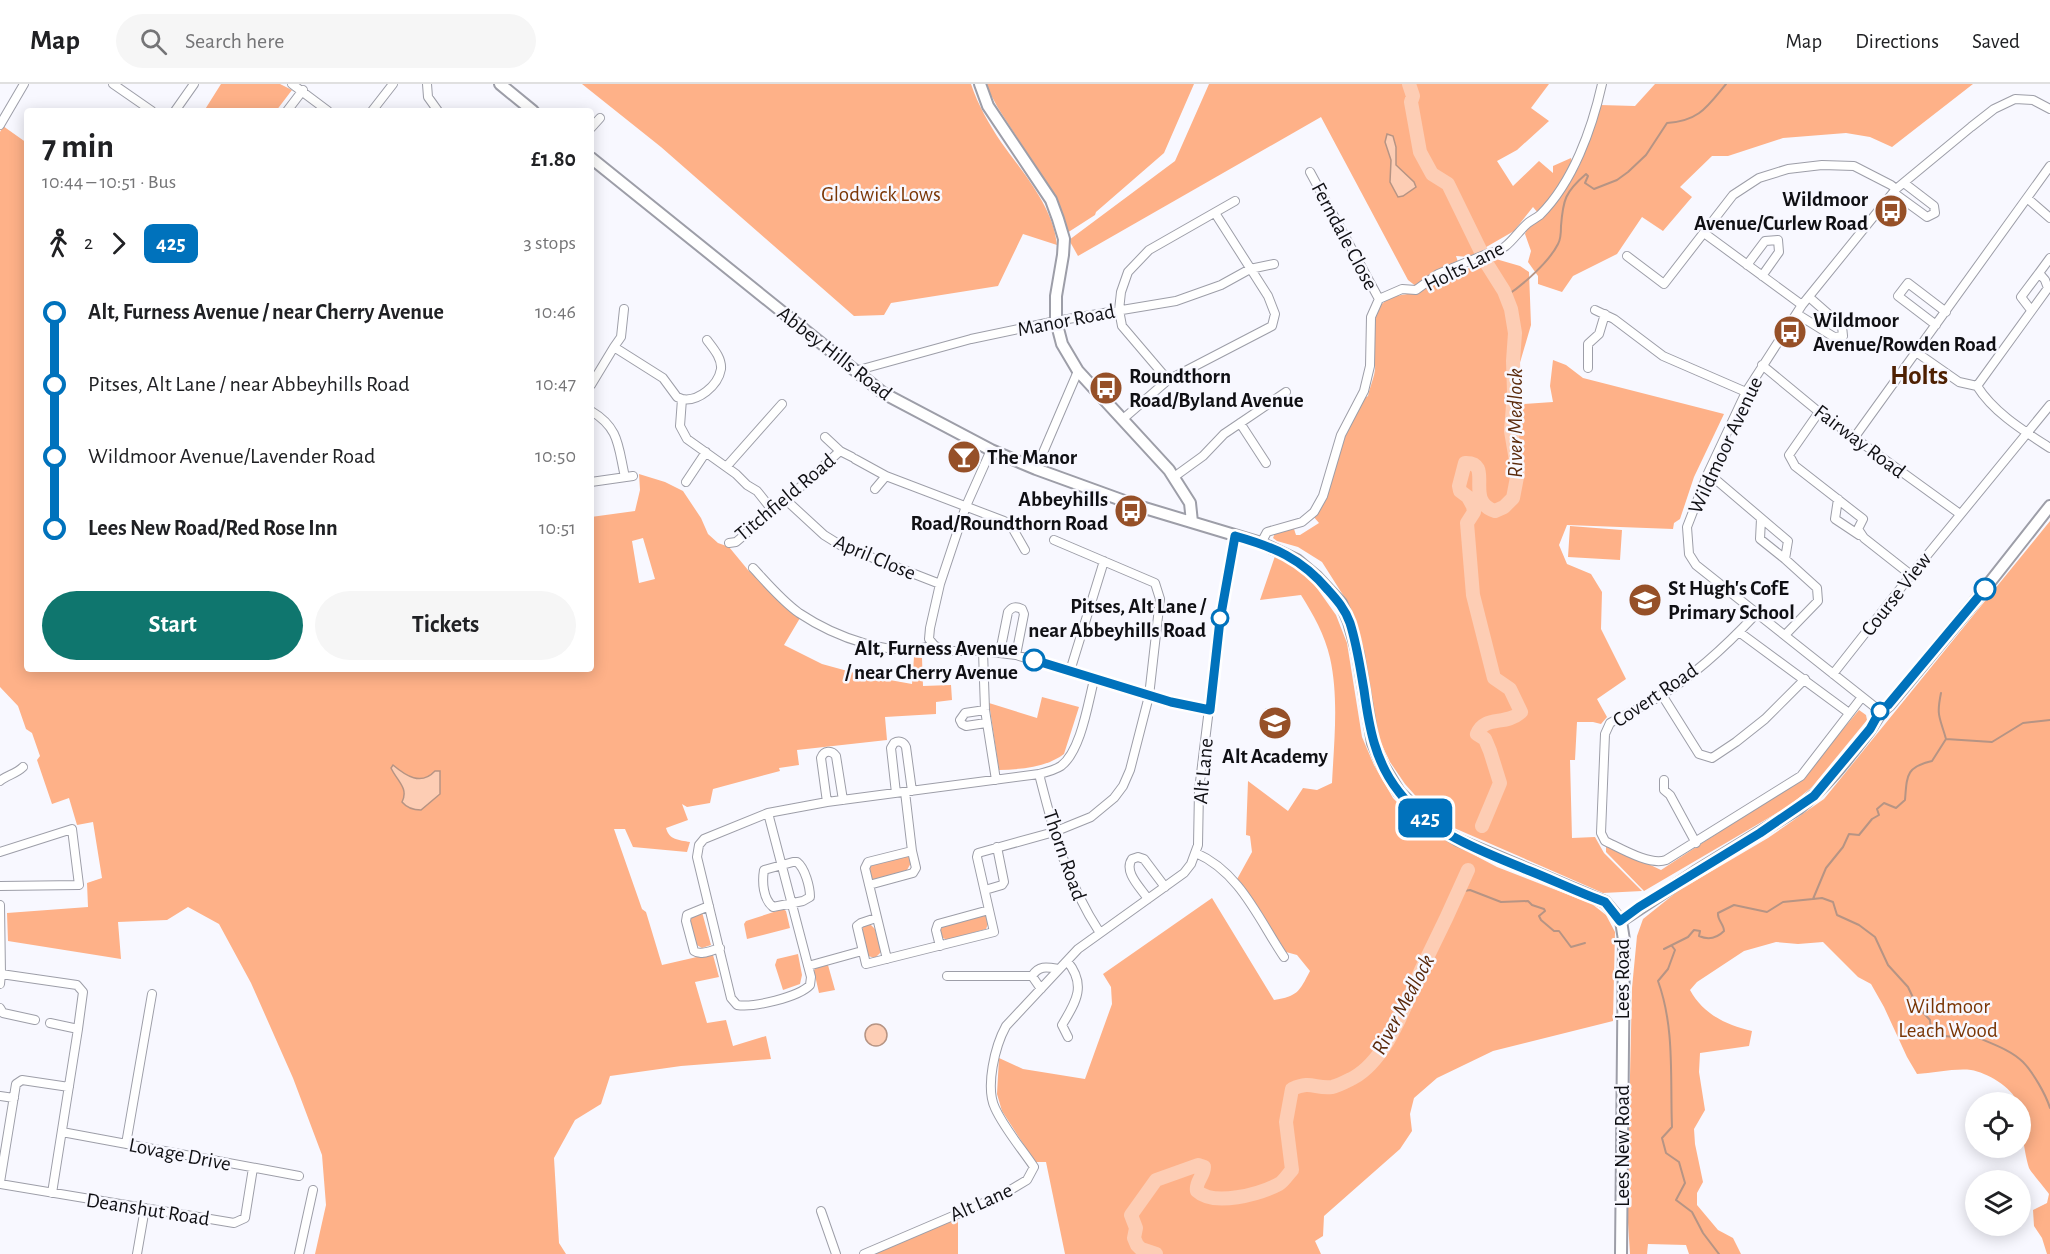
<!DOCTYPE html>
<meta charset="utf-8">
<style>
body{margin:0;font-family:"Alegreya Sans",sans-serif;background:#f6f6f6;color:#202124;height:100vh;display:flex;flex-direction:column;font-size:22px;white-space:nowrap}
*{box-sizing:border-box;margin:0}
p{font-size:20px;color:#757577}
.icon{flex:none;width:33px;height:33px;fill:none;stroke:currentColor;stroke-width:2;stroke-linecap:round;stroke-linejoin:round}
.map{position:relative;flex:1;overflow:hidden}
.details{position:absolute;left:24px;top:24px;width:570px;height:564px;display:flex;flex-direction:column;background:#fff;border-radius:6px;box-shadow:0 3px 15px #0003}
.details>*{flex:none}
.badge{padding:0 12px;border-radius:9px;font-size:21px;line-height:39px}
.tools{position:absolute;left:1965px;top:1008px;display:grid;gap:12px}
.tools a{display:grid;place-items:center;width:66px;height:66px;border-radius:50%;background:#fff;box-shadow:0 3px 15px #0003;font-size:30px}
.map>.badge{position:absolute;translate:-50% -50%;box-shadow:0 0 0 3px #fff}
.legs{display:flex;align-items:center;gap:9px;height:66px;padding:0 18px;font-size:20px}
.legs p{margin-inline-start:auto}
.summary{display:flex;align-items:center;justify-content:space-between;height:102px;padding:0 18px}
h1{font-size:33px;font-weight:700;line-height:45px}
.button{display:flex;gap:12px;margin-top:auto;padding:12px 18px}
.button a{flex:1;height:69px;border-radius:36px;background:#0f766e;color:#fff;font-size:24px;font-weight:700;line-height:69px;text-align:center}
.button a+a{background:#f6f6f6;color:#202124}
ul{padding:0 18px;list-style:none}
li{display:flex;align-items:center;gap:21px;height:72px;font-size:22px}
li i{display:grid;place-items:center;width:9px;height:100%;margin:0 8px;background:currentColor}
li i::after{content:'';width:15px;height:15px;margin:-8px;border:4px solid;border-radius:50%;background:#fff}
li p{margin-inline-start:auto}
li:first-child i{background:linear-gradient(#0000 50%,currentColor 0)}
li:last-child i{background:linear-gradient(currentColor 50%,#0000 0)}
header{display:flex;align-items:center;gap:36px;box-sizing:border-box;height:84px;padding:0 30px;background:#fff;border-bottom:2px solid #e0e0e0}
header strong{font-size:28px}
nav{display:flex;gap:33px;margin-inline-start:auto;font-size:21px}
.search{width:420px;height:54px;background:#f6f6f6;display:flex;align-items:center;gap:15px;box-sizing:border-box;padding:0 21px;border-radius:33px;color:#757577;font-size:22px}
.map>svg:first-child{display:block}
.green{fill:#feb188;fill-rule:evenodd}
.water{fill:#fdcdb4;stroke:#b69484;stroke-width:1.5}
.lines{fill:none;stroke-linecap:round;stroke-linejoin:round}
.stream{stroke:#b69484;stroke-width:2}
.river{stroke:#fdcdb4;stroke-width:14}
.street-casing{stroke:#9d9ea8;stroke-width:10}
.secondary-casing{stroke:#9d9ea8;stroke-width:14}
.street{stroke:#fff;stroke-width:8}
.secondary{stroke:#fff;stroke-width:10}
.line-1-casing{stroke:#fff;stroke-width:14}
.line-1{stroke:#0072bc;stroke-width:9}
.stop-1-dot{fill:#fff;stroke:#0072bc;stroke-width:3}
.labels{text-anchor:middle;stroke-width:5;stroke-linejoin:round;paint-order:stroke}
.park-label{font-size:21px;fill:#7a3606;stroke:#f8f8ff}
.poi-label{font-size:21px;font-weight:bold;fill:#101014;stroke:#f8f8ff;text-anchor:start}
.street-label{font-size:21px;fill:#101014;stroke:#f8f8ff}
.stop-label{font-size:21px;font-weight:bold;fill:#101014;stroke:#f8f8ff;text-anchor:end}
.water-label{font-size:22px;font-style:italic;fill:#5a290b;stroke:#f8f8ff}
.district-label{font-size:27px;font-weight:bold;fill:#4e2002;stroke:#f8f8ff}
</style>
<header>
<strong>Map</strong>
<div class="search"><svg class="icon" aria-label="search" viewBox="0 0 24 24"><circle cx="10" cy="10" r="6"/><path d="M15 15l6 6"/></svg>Search here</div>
<nav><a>Map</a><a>Directions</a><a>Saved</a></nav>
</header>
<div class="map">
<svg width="2050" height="1170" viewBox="0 0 2050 1170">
<rect width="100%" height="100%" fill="#f8f8ff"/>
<path class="green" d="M221 0H280L292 6 276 27H204Z
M582 0H971C978 21 989 40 1001 58 1023 89 1053 122 1057 161L1023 150 998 202 891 219 884 231 854 232 661 63Z
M985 0H1194L1164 69 1096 128 1095 131 1067 149 1056 114 998 24Z
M1209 0H1549L1531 24 1549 37 1517 66 1497 77 1513 102 1539 77 1553 89V82L1571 74 1573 81 1552 114 1538 129 1533 123 1514 147 1469 173 1456 172 1458 178 1445 182 1450 192 1455 186 1471 184 1472 179 1489 173 1520 182 1529 188 1531 241 1519 282 1523 320 1553 318 1550 302 1553 276 1566 281 1583 294 1724 330 1694 393 1680 435 1674 439 1673 445 1567 441 1559 461 1567 480 1591 490 1602 508 1601 545 1626 595 1597 615 1607 633 1601 640 1593 638H1577L1575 676H1570L1572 754 1595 753 1604 769 1642 807 1603 809 1445 740 1422 719 1405 700 1390 678 1379 655 1371 627 1363 569 1356 538 1343 511 1322 478 1298 463 1277 457 1273 454 1275 449 1294 445 1296 451H1300L1319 439 1313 432 1332 394 1346 350 1363 315 1368 312C1370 302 1376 290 1375 281 1374 264 1366 231 1383 219 1397 208 1408 212 1422 207L1408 196 1321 33 1078 172 1069 156 1175 77Z
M1655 0H1973L1892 63 1870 53 1846 49 1783 54 1728 72H1712L1680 103 1692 113 1663 147 1642 133 1617 170 1573 192 1562 208 1538 200V192L1528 178 1531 167 1525 150 1527 144 1547 130 1579 83 1600 21 1635 22Z
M3 42 27 59V585H591V433L635 427 640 406 639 390 665 398 683 407 701 434 708 450 718 459 729 463 748 486 800 534 784 561 822 580 862 591 912 600 914 573 922 574 923 602 951 601 952 616 936 618V630L885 633 887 656 797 666 799 681 779 684 780 687 713 705 710 719 687 723 682 720 688 736 666 744C669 756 679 756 690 758L687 768 633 763 625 745H614L642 825 646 828 662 881 710 870 713 871 719 893 695 898 707 939 726 936 733 962 766 952 771 975 681 982 610 992 601 1020 575 1036 554 1074 559 1159 566 1170H315L326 1121 322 1071 293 994 251 899 219 840 188 823 167 836 118 838 121 875 8 857 7 829 88 823 87 799 102 794 93 738 77 741 69 714 52 720 37 676 40 672 32 649 26 645 18 622 0 603V48ZM643 454 655 495 639 499 632 457Z
M2050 437V1170H2047L2042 1154 2034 1142 2033 1126 2047 1119 2049 1110C2045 1104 2030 1087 2029 1084 2024 1068 2020 1035 2020 1018H2017C2013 1004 1986 988 1971 986 1956 984 1933 989 1917 990L1907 973 1884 923 1871 900 1858 893 1823 858 1798 860 1776 858 1744 867 1697 898 1690 906C1703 930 1726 941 1752 947L1749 962 1700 969 1699 988 1705 1026 1694 1045 1695 1060 1703 1098 1697 1109V1121L1718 1146 1733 1154 1741 1170H1689L1686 1161 1648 1160 1647 1170H1630L1627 1123 1632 904 1637 852 1643 835 1678 807 1768 754 1824 715Z
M1570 442 1622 446 1620 476 1568 473Z
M1275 472 1295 480 1314 500 1336 531 1347 559 1362 653 1374 681 1393 714 1421 743 1497 783 1592 820 1606 831 1615 848 1613 937 1493 967 1437 994 1414 1014 1410 1030 1412 1047 1400 1065 1324 1132 1323 1152 1315 1157 1321 1170H1065L1046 1078H1035L1002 1027 997 1010 999 974 1023 985 1085 995 1112 920 1111 903 1103 890 1212 814 1274 916C1298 912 1299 908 1310 887L1297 871 1286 868 1262 830 1236 797 1252 768 1250 752 1246 751 1248 697 1288 727 1303 704 1317 706 1332 699C1334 658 1339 614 1330 574 1325 551 1313 530 1301 511L1260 516Z
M1042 613 1079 623 1064 670C1045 684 1022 685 999 686L989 619 1037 634Z
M1859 626 1866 631 1867 636 1812 703 1789 722 1644 807 1606 768V760L1661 786 1802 694Z
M906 771 909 773 911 779 907 786 875 796 870 794C869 792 868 786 868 784 871 777 899 773 906 771Z
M783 825 786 827 790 844 747 855 744 840 746 837Z
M702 828 711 861 702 864 695 860 689 835 690 832Z
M981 831 986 832 988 840 986 845 947 856 941 853V843Z
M870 840 875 845 881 868 875 874 868 872 861 847 863 843Z
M798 870 802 891 800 900 783 906 775 881 777 875Z
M828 881 835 906 819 909 814 887 815 884Z
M958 1134V1170H870Z"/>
<path class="water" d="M1387 50 1393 52 1396 63V81L1414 98 1416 103 1403 112 1398 113 1390 98 1391 76 1385 58Z
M393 681C406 692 421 702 435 687H440V710L421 726C414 726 407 724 402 718 409 704 397 697 391 684Z
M865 951a11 11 0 1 1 22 0a11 11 0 1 1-22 0Z"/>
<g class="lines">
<path class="stream" d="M1506 212C1523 201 1549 178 1558 160 1561 155 1561 148 1561 142 1563 116 1565 108 1586 90L1588 92 1585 99 1594 105 1617 96 1628 88 1646 71 1667 39C1699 37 1707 23 1726 0
M1941 609C1936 633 1940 633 1946 655
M1457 811 1462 810 1464 807 1470 806 1501 818 1528 817 1532 821 1544 825 1545 827 1539 832 1541 836 1554 847H1559L1571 863 1585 859
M1813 815 1822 814 1833 818 1837 831 1859 841 1875 853 1888 881 1908 903 1917 922 1930 936 1932 954 1945 952 1962 954 1964 947C1982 957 2008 963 2023 978 2033 988 2046 1011 2050 1024
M1672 862 1675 866 1668 885 1658 897C1675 944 1670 993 1672 1043L1662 1054 1666 1069 1679 1078 1685 1099 1676 1116 1692 1128 1703 1149 1719 1170
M1664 865 1688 853 1694 846 1700 847 1699 852C1708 856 1716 855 1724 847 1724 840 1717 836 1718 829L1734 821 1767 828 1783 818 1813 815 1826 784 1843 763 1849 750 1859 751 1872 735 1879 731 1877 725 1884 719 1896 724 1905 716C1907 691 1906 683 1932 677L1946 655 1992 658 2023 639 2050 636"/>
<path class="river" d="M1409 0 1413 12 1411 18 1420 68 1432 90 1448 100 1487 180 1504 207 1511 225 1515 249 1513 277 1514 308 1511 347 1518 388 1513 414 1504 423 1495 427C1463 417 1495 378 1465 379L1459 402 1460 407 1468 413 1473 422 1474 428 1467 439 1473 511 1494 594 1510 605 1521 628C1506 642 1484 631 1477 650L1485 655 1490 667 1500 699 1482 742
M1156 1170 1141 1165 1137 1161 1134 1154 1136 1144 1131 1131 1156 1096 1198 1081 1204 1083C1204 1092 1195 1098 1197 1107 1214 1123 1260 1110 1279 1100 1284 1097 1288 1090 1292 1086L1286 1038 1292 1005C1311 996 1315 1005 1332 1003 1338 1002 1347 997 1353 994 1389 974 1406 917 1423 882 1439 850 1454 818 1468 786"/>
<g class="street-casing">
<path id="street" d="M113 0 152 27
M292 0 328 27
M427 0 428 13 438 27
M175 27 194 0
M287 27 303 6
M372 27 393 0
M0 41 24 0
M591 44 600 34
M1310 88 1379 215
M1894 109 1927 133 1935 129 1934 122 1904 99
M2027 114 2050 134
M1704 149 1802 221
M1627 172 1664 200 1733 111 1759 94 1788 85 1822 81 1854 82 1891 101 1896 105
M1747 181 1765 157 1778 156 1779 168 1762 192
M1595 226 1614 235 1663 272 1746 308
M2031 226 2021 213 2039 189
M1797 230 1834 253 1843 252 1842 242 1809 213
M1936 241 1898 212 1908 199 1946 228
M614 263 621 253 624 225
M1916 268 1959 298 1977 302C1994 329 2024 347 2050 364
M1762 281 1819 328 1960 430
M1588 284V260L1599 250 1605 230
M855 287 971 255 1056 237 1176 217 1221 201 1250 185 1274 180
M1168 296 1122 242 1119 226 1121 208 1128 188 1149 166 1235 117
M591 301 614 263 663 294 677 313 682 315 680 342 687 355 736 390 747 401 757 407 773 427
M1977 302 2048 204 2045 196 2039 189 2050 174
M682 315C698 318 718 302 721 285 722 274 713 264 707 256
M591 327C620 344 618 363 625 393
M1819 328 1789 371 1795 382 1863 435 1858 445 1864 454 1911 491
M1123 335 1168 296 1272 242 1275 230 1268 212 1215 129
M1240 339 1266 379
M825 353 840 367 852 373
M1854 354 2050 82
M991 366 966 422 940 500 930 544 929 555 934 561 943 567H983L1016 571 1171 618 1210 626
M855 375 886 392 1004 437 1013 445 1025 466
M727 382 782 320
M1036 385 1078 287
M1708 389 1788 457 1785 475 1817 504 1818 517 1786 550
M1174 393 1203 372 1224 350 1286 308
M591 398 633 392
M686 398 706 368
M875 405 886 392
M1838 415 1835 435 1859 451
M786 416 824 451 840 461 940 500
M1761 435 1760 455 1785 475
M729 459 736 458 786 416 840 367
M1261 459 1267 448 1302 438 1314 428 1323 412 1341 351 1364 307 1370 282 1371 233 1379 215 1402 205 1416 206 1438 190 1489 169C1508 167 1515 150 1528 139 1532 136 1536 134 1540 131 1573 98 1592 45 1602 0
M753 484C767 499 782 517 799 529 835 553 892 575 934 561
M1756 530C1728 560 1695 591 1660 612 1644 622 1627 630 1610 639L1605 650 1601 749 1605 757C1620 764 1650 782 1666 776L1801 692 1862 613
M1739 548 1849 629
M983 567 985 626 996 696
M1000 568 1008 528C1012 523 1015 522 1022 525L1024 530 1016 571
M1070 587 1104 477
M1833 590 1911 491 2050 321
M1662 611 1699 670 1712 674 1736 658 1765 635 1805 595
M985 626 965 629 960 636 962 640 966 642 986 639
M1880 627 1696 481 1689 470 1687 443 1708 389 1746 308 1802 221 1896 105 1971 43 1994 25 2015 15 2033 16 2050 25
M1039 690C1054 749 1066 797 1100 849
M1664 696V706L1670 711 1696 759
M0 697C7 691 16 690 23 683
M896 709 891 664 894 659C899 656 904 658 906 663L912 707
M827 718 821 674C824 666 832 666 836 672L843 716
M768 729 811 893 810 901C799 913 753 924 737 921L731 914 697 773 699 761 704 755 768 729 827 718 1039 690C1047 688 1055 686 1061 682 1081 667 1088 619 1094 596
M0 768 72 745 79 801 0 802
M1196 769C1240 788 1259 836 1284 873
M793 778H797C805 784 810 803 810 813L803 817 773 823C763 815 762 798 764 786Z
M869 801 913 789 916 784 912 767
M985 806 1002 801 1004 798 997 763
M1148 815C1141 804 1123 788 1132 775L1138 773 1144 775 1165 803
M0 821 1 890
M709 822 687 831 686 837 694 867C701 872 712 866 720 864
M876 834 861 839 857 842 866 880 994 848 977 773 978 769 1054 748 1091 733 1114 714 1123 702 1130 686 1149 612 1160 515 1155 499 1054 456
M940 862 936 846 938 840 989 826
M887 875 865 784 868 778 912 767 905 708
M1067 877C1087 901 1076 918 1062 941L1068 953
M808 882 862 867
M947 892H1032
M0 900 1 890 77 901 83 908 78 945 50 939
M1041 905 1032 892C1039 881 1047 883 1059 885
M0 924 3 929 35 936
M0 1012 14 1014
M62 1048 299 1092
M126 1060 152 910
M0 1098 16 1000 22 996 69 1003
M0 1100 234 1139 245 1134 253 1084
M52 1109 78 945
M821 1127 836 1170
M137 1170 145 1124
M299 1170 313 1106
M864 1170 1002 1111 1027 1096 1034 1083C1022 1065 1004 1044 995 1024 985 1003 995 962 1006 942L1078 865 1184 789 1191 780 1198 761 1199 706 1220 535 1235 452"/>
</g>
<g class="secondary-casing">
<path id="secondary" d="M500 0 533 27
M980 0 988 22 1051 116 1058 135 1064 155 1063 171 1056 212V237L1062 260 1078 287 1169 386 1190 419 1192 438
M591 74 883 309 991 366 1036 385 1138 422 1261 459 1297 476 1316 492 1341 519 1349 538 1358 570 1373 659 1382 680 1399 708 1431 739 1458 756 1605 818 1621 837 1624 856 1621 1170
M1621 837 1695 788 1799 724C1826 703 1848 674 1869 647 1876 637 1879 628 1889 621L1972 521 2050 422"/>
</g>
<use href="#street" class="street"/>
<use href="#secondary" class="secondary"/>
</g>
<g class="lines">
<g class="line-1-casing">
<path id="line-1" d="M1034 576 1171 618 1210 626 1220 536 1235 452C1274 463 1301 474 1328 506 1337 516 1345 525 1350 539 1357 561 1360 583 1364 606 1369 643 1375 678 1399 708 1431 750 1482 767 1530 787 1555 797 1580 809 1605 818L1620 837 1639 823 1760 749 1814 712 1870 645 1880 627 1888 621 1985 505"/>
</g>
<use href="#line-1" class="line-1"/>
</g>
<defs>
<g id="bus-disc" transform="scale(1.725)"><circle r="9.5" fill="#965028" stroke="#f8f8ff"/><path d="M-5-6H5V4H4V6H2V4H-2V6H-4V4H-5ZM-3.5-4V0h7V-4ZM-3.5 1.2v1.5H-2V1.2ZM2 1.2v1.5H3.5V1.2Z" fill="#fff"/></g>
<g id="bar-disc" transform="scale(1.725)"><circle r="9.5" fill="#965028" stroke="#f8f8ff"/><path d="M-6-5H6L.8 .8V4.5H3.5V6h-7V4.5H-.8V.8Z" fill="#fff"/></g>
<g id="school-disc" transform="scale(1.725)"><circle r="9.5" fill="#965028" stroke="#f8f8ff"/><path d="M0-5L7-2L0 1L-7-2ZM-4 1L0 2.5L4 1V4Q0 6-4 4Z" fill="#fff"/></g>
</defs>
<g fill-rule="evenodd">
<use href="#bus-disc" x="1891" y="127"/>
<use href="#bus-disc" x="1790" y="248"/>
<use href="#bus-disc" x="1106" y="304"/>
<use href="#bar-disc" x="964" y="373"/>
<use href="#bus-disc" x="1131" y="427"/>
<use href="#school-disc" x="1645" y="516"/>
<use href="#school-disc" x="1275" y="639"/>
</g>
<g class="stop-1-dot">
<circle cx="1985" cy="505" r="10"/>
<circle cx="1220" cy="534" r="8"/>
<circle cx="1034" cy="576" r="10"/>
<circle cx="1880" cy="627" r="8"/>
</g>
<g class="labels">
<g class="park-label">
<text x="881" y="117">Glodwick Lows</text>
<text x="1948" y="929">Wildmoor<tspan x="1948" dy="24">Leach Wood</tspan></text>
</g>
<g class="poi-label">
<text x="1868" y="122" text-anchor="end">Wildmoor<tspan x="1868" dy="24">Avenue/Curlew Road</tspan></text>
<text x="1813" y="243">Wildmoor<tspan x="1813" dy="24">Avenue/Rowden Road</tspan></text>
<text x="1129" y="299">Roundthorn<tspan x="1129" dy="24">Road/Byland Avenue</tspan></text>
<text x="987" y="380">The Manor</text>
<text x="1108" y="422" text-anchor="end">Abbeyhills<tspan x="1108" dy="24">Road/Roundthorn Road</tspan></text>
<text x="1668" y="511">St Hugh's CofE<tspan x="1668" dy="24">Primary School</tspan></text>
<text x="1275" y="679" text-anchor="middle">Alt Academy</text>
</g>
<g class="street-label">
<text transform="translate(1345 152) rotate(62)" y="7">Ferndale Close</text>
<text transform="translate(1464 182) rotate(-27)" y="7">Holts Lane</text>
<text transform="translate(1066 236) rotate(-11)" y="7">Manor Road</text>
<text transform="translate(835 269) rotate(38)" y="7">Abbey Hills Road</text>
<text transform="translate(1860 357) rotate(37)" y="7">Fairway Road</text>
<text transform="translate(1725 361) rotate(-65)" y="7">Wildmoor Avenue</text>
<text transform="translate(785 413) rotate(-40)" y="7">Titchfield Road</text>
<text transform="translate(875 473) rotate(23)" y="7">April Close</text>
<text transform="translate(1896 510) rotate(-52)" y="7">Course View</text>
<text transform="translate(1655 611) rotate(-34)" y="7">Covert Road</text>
<text transform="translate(1203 687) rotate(-85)" y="7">Alt Lane</text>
<text transform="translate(1065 771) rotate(71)" y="7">Thorn Road</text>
<text transform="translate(1622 895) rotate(-90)" y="7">Lees Road</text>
<text transform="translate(1622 1062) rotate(-90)" y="7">Lees New Road</text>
<text transform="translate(180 1070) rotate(11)" y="7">Lovage Drive</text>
<text transform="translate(981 1118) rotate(-24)" y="7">Alt Lane</text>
<text transform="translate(148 1125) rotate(9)" y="7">Deanshut Road</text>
</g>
<g class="stop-label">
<text x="1206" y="529">Pitses, Alt Lane /<tspan x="1206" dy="24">near Abbeyhills Road</tspan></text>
<text x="1018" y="571">Alt, Furness Avenue<tspan x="1018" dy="24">/ near Cherry Avenue</tspan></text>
</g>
<g class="water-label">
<text transform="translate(1514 339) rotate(-90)" y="8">River Medlock</text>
<text transform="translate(1402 920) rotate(-62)" y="8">River Medlock</text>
</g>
<g class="district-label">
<text x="1919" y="300">Holts</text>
</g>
</g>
</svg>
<div class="tools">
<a><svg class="icon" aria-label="locate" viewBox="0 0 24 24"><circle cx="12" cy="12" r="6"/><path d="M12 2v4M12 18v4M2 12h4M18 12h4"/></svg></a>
<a><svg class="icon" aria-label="layers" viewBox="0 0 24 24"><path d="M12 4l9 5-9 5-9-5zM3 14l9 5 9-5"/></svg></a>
</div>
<b class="badge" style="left:1425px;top:734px;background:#0072bc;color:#fff">425</b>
<section class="details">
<div class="summary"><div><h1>7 min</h1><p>10:44 – 10:51 · Bus</p></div><b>£1.80</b></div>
<div class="legs"><svg class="icon" aria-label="walk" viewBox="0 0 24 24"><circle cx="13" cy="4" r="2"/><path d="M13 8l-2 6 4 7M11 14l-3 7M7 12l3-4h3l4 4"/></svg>2<svg class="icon" aria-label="forward" viewBox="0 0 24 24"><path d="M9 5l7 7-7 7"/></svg><b class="badge" style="background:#0072bc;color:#fff">425</b><p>3 stops</p></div>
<ul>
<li><i style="color:#0072bc"></i><b>Alt, Furness Avenue / near Cherry Avenue</b><p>10:46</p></li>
<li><i style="color:#0072bc"></i><span>Pitses, Alt Lane / near Abbeyhills Road</span><p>10:47</p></li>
<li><i style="color:#0072bc"></i><span>Wildmoor Avenue/Lavender Road</span><p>10:50</p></li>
<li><i style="color:#0072bc"></i><b>Lees New Road/Red Rose Inn</b><p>10:51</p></li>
</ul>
<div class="button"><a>Start</a><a>Tickets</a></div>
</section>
</div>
